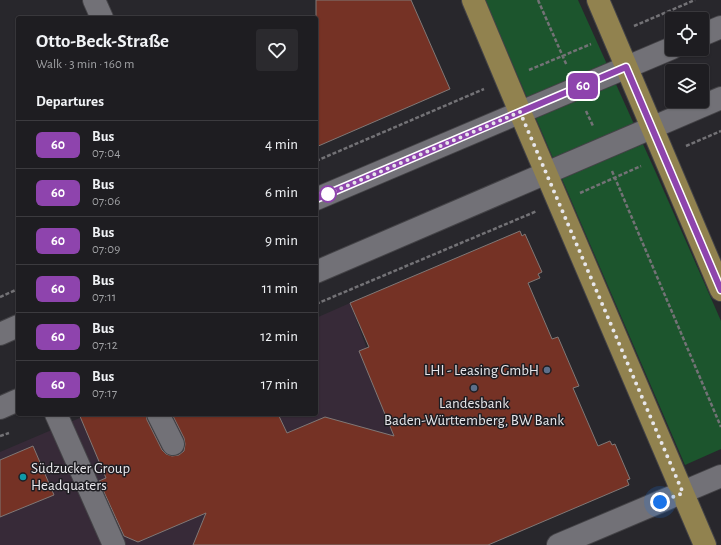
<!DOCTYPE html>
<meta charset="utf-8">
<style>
body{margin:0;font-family:"Alegreya Sans",sans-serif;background:#2b2a2e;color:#f1f3f6;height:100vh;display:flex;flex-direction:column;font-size:15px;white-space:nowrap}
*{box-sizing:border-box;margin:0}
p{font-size:13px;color:#a1a2a5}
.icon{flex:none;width:22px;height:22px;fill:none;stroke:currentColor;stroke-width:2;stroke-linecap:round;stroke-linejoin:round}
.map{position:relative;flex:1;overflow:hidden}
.drawer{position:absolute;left:16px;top:16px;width:302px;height:400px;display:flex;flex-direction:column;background:#1e1d21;border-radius:4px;box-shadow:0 1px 3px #0004,0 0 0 1px #3c3b3f}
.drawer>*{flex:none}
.badge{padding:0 8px;border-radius:6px;font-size:14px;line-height:26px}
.tools{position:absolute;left:665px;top:12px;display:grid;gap:8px}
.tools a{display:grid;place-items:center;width:44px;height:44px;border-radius:4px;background:#1e1d21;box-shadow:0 1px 3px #0004,0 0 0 1px #3c3b3f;font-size:20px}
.you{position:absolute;width:20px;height:20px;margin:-10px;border:3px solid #fff;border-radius:50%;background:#1a73e8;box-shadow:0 0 0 6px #1a73e833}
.map>.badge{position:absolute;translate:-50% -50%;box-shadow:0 0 0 2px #fff}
h2{padding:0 20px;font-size:15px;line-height:36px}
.round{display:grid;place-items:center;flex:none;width:42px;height:42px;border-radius:4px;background:#2b2a2e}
.overview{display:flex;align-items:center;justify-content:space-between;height:68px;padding:0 20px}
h1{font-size:19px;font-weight:600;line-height:30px}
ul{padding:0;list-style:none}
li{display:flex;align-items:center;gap:12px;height:48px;padding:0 20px;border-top:1px solid #3c3b3f}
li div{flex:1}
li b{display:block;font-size:15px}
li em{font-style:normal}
li .badge{min-width:44px;font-weight:700;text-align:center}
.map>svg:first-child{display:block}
.commercial{fill:#372a38}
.green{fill:#1c552d}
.building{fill:#753225;stroke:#807876}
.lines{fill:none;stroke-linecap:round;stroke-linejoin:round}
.minor-casing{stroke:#444347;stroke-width:24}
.major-casing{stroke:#444347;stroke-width:24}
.path{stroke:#737276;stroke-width:2.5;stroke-dasharray:4 2;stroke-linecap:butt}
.minor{stroke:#727177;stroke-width:22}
.major{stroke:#91824f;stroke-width:22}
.line-casing{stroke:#fff;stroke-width:9}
.line{stroke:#8e44ad;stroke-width:6}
.walk{stroke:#e7e6ea;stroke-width:4;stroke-dasharray:0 7.2}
.stop-dot{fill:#fff;stroke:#8e44ad;stroke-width:2}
.service-dot{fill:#5c6f8a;stroke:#1e1d22;stroke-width:1.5}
.culture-dot{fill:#0f9aa8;stroke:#1e1d22;stroke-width:1.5}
.labels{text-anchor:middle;stroke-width:3;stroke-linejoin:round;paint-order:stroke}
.poi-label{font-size:15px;fill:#e7e6ea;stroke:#1e1d22;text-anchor:end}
</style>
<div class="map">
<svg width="721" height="545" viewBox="0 0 721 545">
<rect width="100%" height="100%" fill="#28272c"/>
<path class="commercial" d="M350 303 428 513 383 545H0V452L89 414H316V318Z"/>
<path class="green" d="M485 0H578L656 173 721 321V449L685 465Z"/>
<path class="building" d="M316 0H411L450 89 316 147Z
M520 231 522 236 525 234 542 272 538 274 540 278 528 283 552 339 558 337 579 386 573 388 598 446 610 441 612 445 615 444 630 479 627 480 629 485 488 545H193L206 513 138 542 124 536 99 481 106 478 79 414H146L147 420 162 450 166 454 172 456 179 455 184 451 185 444 184 438 172 414H278L287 433 325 417 394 436 359 351 369 347 350 303Z
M33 446 54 495 0 517V460Z"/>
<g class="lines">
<g class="minor-casing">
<path id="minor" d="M94 0 102 18
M702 35 721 27
M316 199 672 48
M316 272 721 98
M0 334 18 326
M0 408 18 400
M56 414 114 545
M158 414 173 444
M558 545 721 476"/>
</g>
<g class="major-casing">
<path id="major" d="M473 0 520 112 705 545
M598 0 721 290"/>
</g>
<path class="path" d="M538 0 567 66
M634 26 695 0
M529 70 591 44
M586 111 593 126
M686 146 721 131
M316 161 484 89
M612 171 721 427
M580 193 641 166
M0 297 18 289
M316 304 537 211
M0 436 9 433"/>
<use href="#minor" class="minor"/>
<use href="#major" class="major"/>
</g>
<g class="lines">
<g class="line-casing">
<path id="line" d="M316 199 626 67 721 290"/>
</g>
<use href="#line" class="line"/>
<path class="walk" d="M328 194 520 112 683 493 660 502"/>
</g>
<circle class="stop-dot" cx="328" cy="194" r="8"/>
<g class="service-dot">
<circle cx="547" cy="370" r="4"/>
<circle cx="474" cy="388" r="4"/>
</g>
<circle class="culture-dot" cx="23" cy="477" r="4"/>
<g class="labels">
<g class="poi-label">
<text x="539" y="375">LHI - Leasing GmbH</text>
<text x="474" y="408" text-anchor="middle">Landesbank<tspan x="474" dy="17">Baden-Württemberg, BW Bank</tspan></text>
<text x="31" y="473" text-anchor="start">Südzucker Group<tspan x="31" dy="17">Headquaters</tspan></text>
</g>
</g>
</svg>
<div class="tools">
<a><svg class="icon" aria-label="locate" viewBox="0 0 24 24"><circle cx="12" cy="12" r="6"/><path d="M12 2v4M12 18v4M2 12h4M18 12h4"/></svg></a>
<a><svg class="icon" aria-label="layers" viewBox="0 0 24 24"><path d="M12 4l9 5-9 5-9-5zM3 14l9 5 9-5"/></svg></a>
</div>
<div class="you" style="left:660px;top:502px"></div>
<b class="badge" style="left:583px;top:86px;background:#8e44ad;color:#fff">60</b>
<section class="drawer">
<div class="overview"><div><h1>Otto-Beck-Straße</h1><p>Walk · 3 min · 160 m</p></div><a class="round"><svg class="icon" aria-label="heart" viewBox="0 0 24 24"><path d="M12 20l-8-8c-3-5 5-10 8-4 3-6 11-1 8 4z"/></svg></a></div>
<h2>Departures</h2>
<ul>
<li><span class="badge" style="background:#8e44ad;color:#fff">60</span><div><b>Bus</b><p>07:04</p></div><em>4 min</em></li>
<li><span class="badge" style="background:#8e44ad;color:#fff">60</span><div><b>Bus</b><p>07:06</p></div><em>6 min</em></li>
<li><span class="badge" style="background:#8e44ad;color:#fff">60</span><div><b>Bus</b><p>07:09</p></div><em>9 min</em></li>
<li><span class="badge" style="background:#8e44ad;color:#fff">60</span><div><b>Bus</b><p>07:11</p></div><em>11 min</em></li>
<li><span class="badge" style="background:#8e44ad;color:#fff">60</span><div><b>Bus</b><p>07:12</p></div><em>12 min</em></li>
<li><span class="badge" style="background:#8e44ad;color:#fff">60</span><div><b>Bus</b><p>07:17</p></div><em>17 min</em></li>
</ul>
</section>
</div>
